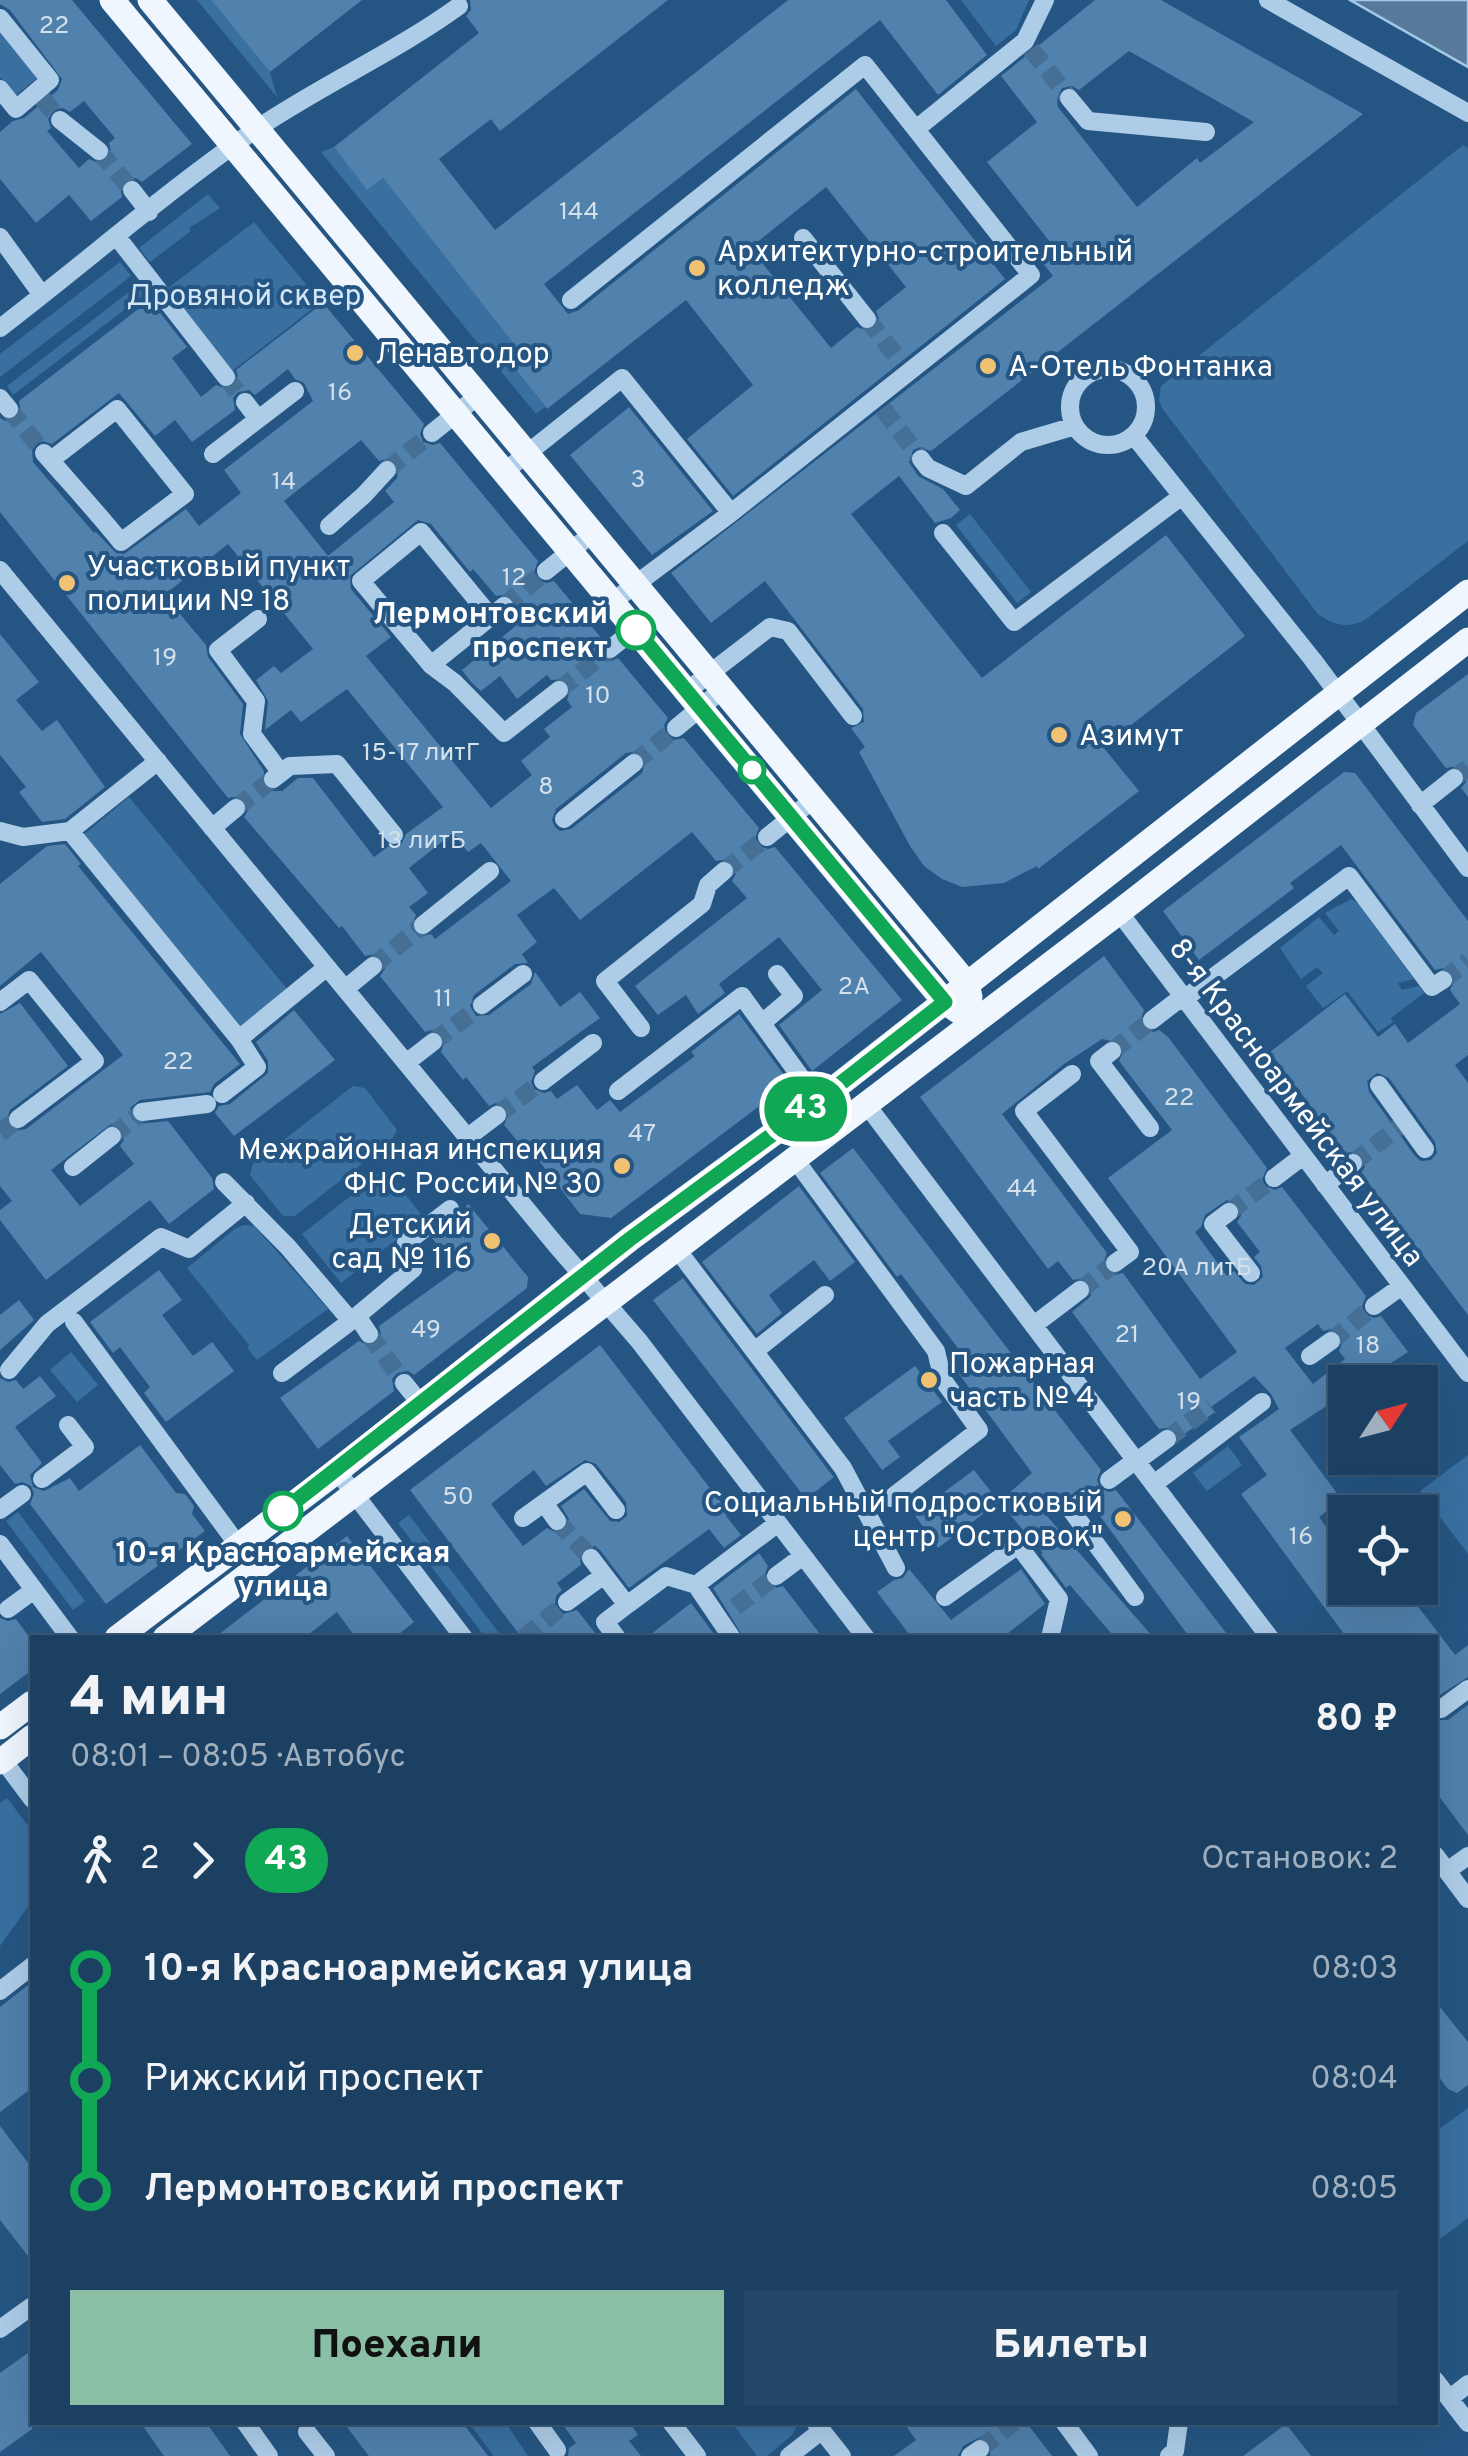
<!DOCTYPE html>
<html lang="ru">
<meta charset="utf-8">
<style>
body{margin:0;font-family:Overpass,sans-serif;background:#254768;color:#f1f3f6;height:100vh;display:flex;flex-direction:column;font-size:38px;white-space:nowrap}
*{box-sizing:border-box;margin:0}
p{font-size:32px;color:#a0afbe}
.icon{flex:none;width:55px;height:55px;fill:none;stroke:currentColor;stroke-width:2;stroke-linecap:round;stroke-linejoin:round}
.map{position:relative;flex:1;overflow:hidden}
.panel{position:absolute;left:30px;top:1635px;width:1408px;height:790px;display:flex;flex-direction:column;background:#1c4062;border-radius:0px;box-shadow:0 10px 40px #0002,0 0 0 2px #3a5977}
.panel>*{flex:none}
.badge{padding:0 20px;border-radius:32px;font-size:35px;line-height:65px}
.needle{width:65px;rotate:54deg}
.controls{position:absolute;left:1328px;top:1365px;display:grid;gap:20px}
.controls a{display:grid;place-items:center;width:110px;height:110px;border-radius:0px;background:#1c4062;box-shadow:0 10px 40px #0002,0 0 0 2px #3a5977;font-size:50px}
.map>.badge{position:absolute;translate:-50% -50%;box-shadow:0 0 0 5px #fff}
.legs{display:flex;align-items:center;gap:15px;height:110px;padding:0 40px;font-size:32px}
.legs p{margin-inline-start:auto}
.summary{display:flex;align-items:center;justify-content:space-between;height:170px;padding:0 40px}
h1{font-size:55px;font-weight:800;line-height:75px}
.primary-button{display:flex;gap:20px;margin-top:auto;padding:20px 40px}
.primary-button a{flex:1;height:115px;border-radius:0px;background:#8abfa5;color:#111;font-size:40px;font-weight:800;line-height:115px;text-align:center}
.primary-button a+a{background:#254768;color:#f1f3f6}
ul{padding:0 40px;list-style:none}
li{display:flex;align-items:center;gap:35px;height:110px;font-size:38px}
li i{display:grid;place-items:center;width:15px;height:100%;margin:0 12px;background:currentColor}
li i::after{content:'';width:25px;height:25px;margin:-12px;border:8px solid;border-radius:50%;background:#1c4062}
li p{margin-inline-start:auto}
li:first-child i{background:linear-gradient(#0000 50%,currentColor 0)}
li:last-child i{background:linear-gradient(currentColor 50%,#0000 0)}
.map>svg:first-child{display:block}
.green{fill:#3970a0}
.water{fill:#577a9a;stroke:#a2c8e8;stroke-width:2.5}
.building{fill:#5181ad;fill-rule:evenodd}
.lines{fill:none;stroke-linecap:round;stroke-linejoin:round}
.minor-tunnel{stroke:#466f96;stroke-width:18;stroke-dasharray:18 9;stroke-linecap:butt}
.minor{stroke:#adcce8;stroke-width:18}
.major{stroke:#eff6fe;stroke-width:25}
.line-1-casing{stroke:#fff;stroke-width:22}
.line-1{stroke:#10a855;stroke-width:15}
.poi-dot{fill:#f1c271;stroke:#255683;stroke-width:4}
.stop-1-dot{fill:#fff;stroke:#10a855;stroke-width:5}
.labels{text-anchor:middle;stroke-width:8;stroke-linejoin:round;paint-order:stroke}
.number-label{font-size:25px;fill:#d4e0ea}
.poi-label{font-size:30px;fill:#fff;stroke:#255683;text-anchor:start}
.park-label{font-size:30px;fill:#d1e5f6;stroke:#255683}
.stop-label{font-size:30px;font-weight:bold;fill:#fff;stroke:#255683;text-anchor:end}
.street-label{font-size:30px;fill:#fff;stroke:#255683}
</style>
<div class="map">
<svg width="1468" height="2456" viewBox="0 0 1468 2456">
<rect width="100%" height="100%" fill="#255683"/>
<path class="green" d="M197 0H211L270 72 277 97Z
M961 0H1029L1016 30 996 46Z
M0 26 41 75 15 96 0 77Z
M1463 145 1468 148V541L1365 620C1347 629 1332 625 1317 613L1162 408 1159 401 1161 386Z
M334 147 367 189 383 178 521 353 510 362 545 407 536 414 321 152Z
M208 194 220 208 189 228 191 231 150 262 139 248Z
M254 222 321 302 232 371 167 289Z
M120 262 131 276 0 377V354Z
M138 285 145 294 13 395 7 386Z
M970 514 1031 592 1017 603 956 525Z
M129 797 287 989 239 1029 82 836Z
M1351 899 1358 903 1414 979 1398 983 1402 990 1419 986 1424 993 1391 1018 1393 1022 1378 1032 1347 991 1323 1008 1306 986 1323 973 1317 967 1301 979 1280 948 1319 917 1334 935 1339 931 1325 913Z
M353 1086 365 1088 397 1130 391 1141 295 1216H283L250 1175 253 1164Z
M385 1169 424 1218 341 1283 302 1234Z
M245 1225 254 1226 328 1309 257 1360 248 1349 249 1345 187 1268 236 1228Z
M71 1352 98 1385 77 1402 50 1370Z
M1228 1446 1242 1465 1207 1491 1193 1473Z
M1468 1455V1554L1420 1491Z
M18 1512 85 1601 73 1610 6 1521Z
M409 1515 502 1637H485L398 1523Z
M7 1798 32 1831V1901L0 1946V1803Z
M1468 2108V2218L1436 2242 1435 2132Z
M469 2423H506L528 2456H494Z
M732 2423H795L797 2426 792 2435 767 2456H757Z"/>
<path class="water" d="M1350 0H1468V67Z"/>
<path class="building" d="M0 0H72L192 144 142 182 136 178 125 180 120 186 122 197 91 221 69 195 36 223 0 179V132L13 121 24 118 58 90 62 79 10 10 0 4ZM84 101 115 138 109 143 111 152 108 159 98 163 89 159 79 168 47 131 51 128 48 119 55 109 63 108 70 112Z
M211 0H362L270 72Z
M470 0H668L500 131 491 119 439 159 495 230 788 0H946L987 55 938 95 880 20 544 284 568 314 579 310 856 89 1005 279 733 496 687 439 753 385 686 300 547 409 510 362 521 353 383 178 367 190 334 147 479 33 466 16 471 10ZM826 187 906 287 876 311 879 318 875 328 868 331 857 327 831 348 750 248Z
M1095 0H1161L1363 114 931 451 920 447 913 450 909 462 918 476 943 489 960 510 951 518 935 523 899 476 851 514 982 678 1166 535 1245 636 1103 747 1139 791 1038 869 1037 866 1004 883 962 887 942 879 924 866 910 846 859 752 865 747 851 728 864 722 863 709 765 581 711 623 671 573 1053 276 1035 253 1050 242 987 162 1037 122 1001 76ZM1129 51 1254 122 1200 163 1197 158 1137 207 1058 107 1057 99 1062 88 1072 86 1079 90Z
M150 300 187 347 172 358 201 397 216 385 227 389 234 386 238 376 236 370 323 303 424 424 420 434 423 442 433 445 440 443 538 561 534 572 537 580 547 583 554 581 602 639 598 650 601 657 611 661 618 658 668 718 664 725 666 735 673 740 684 738 759 828 755 838 758 846 768 849 775 847 902 1000 812 1071 779 1025 822 990 779 937 719 984 725 993 698 1014 686 995 658 1015 635 986 747 898 732 881 736 874 734 864 727 859 716 861 692 832 580 920 554 888 517 915 537 942 522 954 528 963 515 964 474 995 470 1006 476 1016 489 1015 531 984 535 972 560 1007 580 992 600 1018 532 1067 535 1071 531 1082 534 1089 544 1093 551 1091 557 1099 577 1085 597 1110 610 1100 620 1112 695 1056 691 1052 739 1014 790 1083 611 1218 580 1214 533 1153 529 1155 504 1125 509 1114 506 1107 496 1103 489 1106 466 1077 463 1080 441 1052 445 1041 442 1034 432 1030 425 1032 380 976 385 969 383 959 376 954 365 956 342 926 339 928 244 817 248 811 246 801 239 796 228 798 0 512V418L6 421 16 419 21 412 19 401ZM288 369 295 379 304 383 313 401 224 470 241 493 199 526 186 509 124 554 116 553 96 532 94 533 33 462 32 450 37 443 43 441 52 444 119 393 155 436 175 420 192 442 235 410 233 398 238 392 249 390 255 395ZM361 440 379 461 391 458 399 465 397 478 385 491 394 502 328 556 284 501ZM418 520 431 524 470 572 473 569 496 596 508 594 516 603 512 616 518 624 462 670 471 682 481 691 500 676 517 699 547 675 551 680 565 679 571 687 567 700 572 707 544 729 550 737 521 761 532 775 491 808 366 656 391 637 351 589 350 576ZM228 544 313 649 281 673 274 666 256 680 268 701 265 730 291 710 301 722 347 689 443 807 406 834 401 845 389 846 374 857 313 778H298L282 791H269L263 786 264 771 240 734 243 704 208 657 206 645 164 595ZM638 751 646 760 642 773 571 829 560 831 555 827 552 820 556 809 626 753ZM453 833 468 852 481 843 511 881 435 939 431 934 419 937 411 928 416 915 409 907 428 893 409 868Z
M629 407 713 511 652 555 570 455Z
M0 634 39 682 16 700 42 731 57 720 105 787 65 819 42 822 19 792 26 787 0 755Z
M1468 674V797L1461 788 1466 782 1464 771 1458 766 1446 768 1413 725 1416 713Z
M1344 772 1355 773 1468 921V1055L1455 1065 1468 1083V1315L1361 1173 1365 1167 1363 1156 1357 1151 1346 1153 1270 1052 1345 994 1378 1037 1395 1024 1408 1043 1460 1004 1450 990 1455 980 1453 973 1443 968 1435 970 1341 845 1290 883 1294 888 1199 960 1163 911ZM1377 1073 1389 1078 1435 1142 1437 1153 1431 1160 1421 1161 1415 1156 1369 1092 1367 1081Z
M65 844 81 864 78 866 240 1064 214 1084 210 1092 140 1100 130 1108 132 1119 138 1124 168 1121 212 1178 214 1189 169 1224 150 1200 46 1280 0 1220V1210L12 1201 0 1186V1014L20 1003 68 1066 10 1110 6 1121 14 1131 26 1129 123 1055 41 952 0 986V884L47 846ZM111 1124 122 1129 124 1140 120 1146 134 1164 80 1206 51 1170Z
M1104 956 1144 1010 1140 1021 1143 1028 1153 1032 1159 1030 1168 1037 1267 1168 1262 1179 1265 1186 1275 1190 1282 1187 1366 1296 1362 1306 1364 1314 1374 1318 1381 1316 1408 1352 1362 1382H1345V1394L1290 1430 1342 1500 1319 1517 1345 1553V1588H1371L1378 1598 1393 1588H1404L1455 1655 1468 1645V1677L1435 1698V1638H1347L1241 1494 1267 1475 1239 1437 1279 1409 1271 1394 1254 1376 1211 1407 1215 1412 1179 1438 1171 1427 1159 1429 1072 1312 1091 1296 1090 1283 1084 1278 1073 1280 1058 1261 1048 1269 920 1097ZM1102 1039 1121 1043 1124 1050 1119 1061 1172 1130 1108 1178 1237 1352 1200 1379 1123 1273 1115 1275 1106 1271 1103 1263 1107 1253 1002 1114 1064 1064ZM1227 1200 1239 1205 1241 1216 1237 1222 1260 1252 1254 1257 1261 1266 1263 1277 1254 1285 1245 1284 1234 1271 1227 1276 1195 1232 1201 1227 1205 1215ZM1318 1324 1323 1331 1331 1329 1340 1333 1343 1341 1339 1351 1345 1359 1313 1384 1285 1348Z
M294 1010 335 1060 234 1136 215 1113 219 1106 230 1104 268 1073V1061L256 1042Z
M853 1148 1101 1470 1097 1480 1100 1488 1109 1492 1116 1490 1230 1638H1190L1094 1508 1099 1497 1093 1487 1080 1488 1046 1515 1154 1638H1115L1070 1585 1066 1588 1041 1554 1043 1553 999 1502 1032 1473 959 1374 971 1365 901 1274 897 1277 820 1173Z
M799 1186 855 1262 830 1281 814 1260 769 1295 782 1313 757 1334 702 1262Z
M468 1204 528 1277 527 1288 414 1375 408 1371 397 1373 392 1379 394 1391 318 1449 280 1398 359 1341 369 1346 377 1344 381 1334 379 1326 457 1270 432 1238 458 1219Z
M159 1270 182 1300 162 1315 193 1356 212 1342 234 1371 166 1422 144 1393 150 1387 120 1347 113 1353 90 1322Z
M683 1278 832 1475 834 1477 806 1499 653 1300Z
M19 1300 34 1320 0 1350V1315Z
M600 1345 729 1513 726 1516 741 1535 724 1548 709 1529 629 1588 600 1550 595 1546 584 1548 579 1554 581 1565 557 1583 562 1590 556 1596 555 1604 563 1614 577 1610 599 1638H522L410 1490ZM585 1460 596 1464 626 1502 627 1516 619 1522 610 1521 584 1489 561 1506 569 1519 565 1530 557 1533 547 1528 523 1546 491 1504 534 1470 546 1486Z
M915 1366 942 1402 888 1441 900 1457 882 1470 844 1418Z
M40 1376 56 1396 15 1427 42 1463 30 1475 33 1487 44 1491 70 1478 79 1491 140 1445 176 1493 185 1494 194 1506 192 1514 205 1531 106 1604 30 1504 34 1494 31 1486 22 1482 15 1484 0 1465V1378L8 1382 16 1380 23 1389Z
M974 1470 999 1502 938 1548 914 1514Z
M347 1536 414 1622 394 1638H356L337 1612 304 1638H214Z
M759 1553 768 1566 764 1576 767 1584 776 1588 783 1586 823 1638H744L713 1588Z
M909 1569 951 1620 1021 1569 1045 1604 1002 1638H912L877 1592 894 1580 903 1578Z
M691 1603 717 1638H646Z
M0 1618 8 1621 16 1619 32 1641V1670L0 1694Z
M1468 1705V1835L1435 1791V1720H1448Z
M32 1982V2088L0 2112V2007Z
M1435 2001 1468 2042V2085L1457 2093 1448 2089 1435 2072Z
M0 2126 32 2168V2261L0 2220Z
M32 2350V2429L0 2452V2373Z
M140 2422H206L230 2456H164Z
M343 2422H462L488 2456H369Z
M561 2422H629L638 2435 629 2441 641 2456H568L569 2448 576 2443Z
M903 2422H1026L1052 2456H990L991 2443 980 2437 963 2446 958 2456H894L916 2440Z
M1286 2424 1311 2456H1243Z"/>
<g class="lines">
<path class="minor-tunnel" d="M1031 49 1069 98
M42 98 60 120
M99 151 132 190
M867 319 900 361
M226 377 245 402
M9 409 44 453
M883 409 921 459
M387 470 432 433
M504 606 546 571
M559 690 610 649
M634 763 676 728
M1454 778 1468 768
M236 808 273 779
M724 871 767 837
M373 966 423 925
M1443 980 1468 961
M433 1042 482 1005
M1112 1051 1152 1020
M497 1115 543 1081
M0 1133 18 1119
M112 1136 142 1112
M1353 1163 1401 1125
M1229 1212 1274 1178
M1080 1290 1115 1263
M369 1334 404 1383
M1331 1341 1374 1306
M1167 1439 1211 1406
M557 1521 591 1558
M735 1607 776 1576
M524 1638 567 1602
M980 2449 1014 2422"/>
<path class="minor" d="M1268 0 1468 113
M0 18 50 80 16 109 0 89
M1069 98 1088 121 1206 132
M60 120 99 151
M916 129 1025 41 1045 0
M132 190 149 212
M0 237 42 295
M117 237 226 377
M803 238 867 319
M571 300 865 65 1031 275 731 513 612 602
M0 328C85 263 168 190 255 130 321 85 394 53 459 6
M1070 407a38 38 0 1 1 76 0a38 38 0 1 1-76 0Z
M0 398 9 409
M245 402 258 419
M432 433 479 395
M1134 436 1313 660 1468 868
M44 453C70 483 96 511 121 542L185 494 117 409 51 460
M213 454 295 391
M921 459 928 468 966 486 1021 442 1075 426
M504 472 622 378 731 513
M329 526 364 495 387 470
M943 533 1014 622 1182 496
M0 570 556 1245 639 1341 866 1638
M546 571 593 533
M504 606 431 665 455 683 504 733 559 690
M258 619 218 650 256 701 252 734 281 773
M610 649 658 611
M431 665 361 581 421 532 490 616
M687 691 770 627 788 631 853 716
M676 728 723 689
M158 761 70 831 239 1039 327 967
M273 779 290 766 337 764 394 835
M1420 805 1454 778
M564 819 634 763
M212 828 236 808
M0 831 23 837 70 831
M767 837 814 799
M1119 912 1468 1373
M423 925 490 871
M345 989 373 966
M1184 999 1349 876 1432 987 1443 980
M0 1002 29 980 95 1061 18 1119
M482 1005 523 974
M1152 1020 1182 997
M762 1023 794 996 777 974
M641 1028 605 981 702 904 708 885 724 871
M1112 1051 1099 1061 1150 1128
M406 1063 433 1042
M1072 1074 1024 1111 1130 1252 1115 1263
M543 1081 593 1043
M1379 1085 1425 1149
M618 1091 742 996 818 1101
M222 1094 257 1067 239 1039
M866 1104 1270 1638
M142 1112 207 1104
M468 1137 497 1115
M794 1158 936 1351 943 1380 979 1430 891 1498
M73 1167 112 1136
M1274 1178 1303 1156
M224 1182 288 1247 351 1321 413 1269 406 1243 450 1209
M1325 1185 1353 1163
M1229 1212 1213 1224 1251 1273
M676 1248 843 1468 896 1568
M1374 1306 1402 1286
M357 1316 369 1334
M74 1322 238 1545
M1034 1325 1080 1290
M756 1350 825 1295
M1310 1356 1331 1341
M9 1370 47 1324 161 1237 189 1249 246 1203
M282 1373 351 1321
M404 1383 421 1404
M1137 1461 1167 1439
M337 1471 464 1638
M42 1479 85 1447 68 1425
M1109 1480 1136 1460
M1154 1484 1262 1402
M1087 1498 1071 1510 1135 1597
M544 1503 557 1521
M0 1510 22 1494
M523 1518 587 1472 616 1510
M0 1544 70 1638
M591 1558 604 1575
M776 1576 803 1556
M696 1585 732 1638
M945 1597 1018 1545 1059 1599 1050 1638
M567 1602 604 1575 627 1605 666 1576 696 1585 778 1523
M8 1609 34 1590
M617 1638 605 1622 627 1605
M1441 1709 1468 1689
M3 1760 32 1799
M1435 1855 1468 1899
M1447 1871 1468 1856
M0 1991 32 1966
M0 2329 32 2306
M1435 2380 1468 2423
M1450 2398 1468 2384
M245 2422 269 2456
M537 2422 557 2450
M671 2422 697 2456
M815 2422 842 2456
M1064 2422 1089 2456
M307 2432 326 2456
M789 2456 821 2431
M970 2456 980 2449
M1169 2456 1175 2451 1179 2422"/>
<path class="major" d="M112 0 908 958 945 1002 958 1011
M150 0 967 984 970 997
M117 1638 337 1471 630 1239 818 1101 1468 592
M165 1638 1119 912 1468 640
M0 1727 32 1703
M0 1762 32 1737"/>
</g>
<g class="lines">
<g class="line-1-casing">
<path id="line-1" d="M283 1511 630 1239 818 1101 945 1002 636 630"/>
</g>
<use href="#line-1" class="line-1"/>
</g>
<g class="poi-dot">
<circle cx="697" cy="268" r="10"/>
<circle cx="355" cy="353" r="10"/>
<circle cx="988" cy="366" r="10"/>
<circle cx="67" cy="583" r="10"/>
<circle cx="1059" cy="735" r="10"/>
<circle cx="622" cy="1166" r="10"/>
<circle cx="492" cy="1241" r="10"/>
<circle cx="929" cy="1380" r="10"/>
<circle cx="1123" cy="1519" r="10"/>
</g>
<g class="stop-1-dot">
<circle cx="636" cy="630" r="18"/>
<circle cx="752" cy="770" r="12"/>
<circle cx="283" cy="1511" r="18"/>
</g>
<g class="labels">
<g class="number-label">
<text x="54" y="33">22</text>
<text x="579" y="219">144</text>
<text x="340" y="400">16</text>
<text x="638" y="487">3</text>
<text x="284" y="489">14</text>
<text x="514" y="585">12</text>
<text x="165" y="665">19</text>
<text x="598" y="703">10</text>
<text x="421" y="760">15-17 литГ</text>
<text x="546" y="794">8</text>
<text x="422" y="848">13 литБ</text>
<text x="854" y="994">2А</text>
<text x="443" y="1006">11</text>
<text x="178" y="1069">22</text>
<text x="1179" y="1105">22</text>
<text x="642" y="1141">47</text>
<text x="1022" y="1196">44</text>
<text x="1197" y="1275">20А литБ</text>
<text x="426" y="1337">49</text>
<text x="1127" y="1342">21</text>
<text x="1368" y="1353">18</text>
<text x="1189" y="1409">19</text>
<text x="458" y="1504">50</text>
<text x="1301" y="1544">16</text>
</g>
<g class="poi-label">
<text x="717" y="261">Архитектурно-строительный<tspan x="717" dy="34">колледж</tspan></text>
<text x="375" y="363">Ленавтодор</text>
<text x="1008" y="376">A-Отель Фонтанка</text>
<text x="87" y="576">Участковый пункт<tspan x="87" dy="34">полиции № 18</tspan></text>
<text x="1079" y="745">Азимут</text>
<text x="602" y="1159" text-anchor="end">Межрайонная инспекция<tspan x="602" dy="34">ФНС России № 30</tspan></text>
<text x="472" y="1234" text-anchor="end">Детский<tspan x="472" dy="34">сад № 116</tspan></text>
<text x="949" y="1373">Пожарная<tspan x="949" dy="34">часть № 4</tspan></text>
<text x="1103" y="1512" text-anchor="end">Социальный подростковый<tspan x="1103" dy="34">центр "Островок"</tspan></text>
</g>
<g class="park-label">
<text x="244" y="305">Дровяной сквер</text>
</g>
<g class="stop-label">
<text x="608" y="623">Лермонтовский<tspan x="608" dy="34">проспект</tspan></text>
<text x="283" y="1562" text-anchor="middle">10-я Красноармейская<tspan x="283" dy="34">улица</tspan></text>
</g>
<g class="street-label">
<text transform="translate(1297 1102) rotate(53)" y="10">8-я Красноармейская улица</text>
</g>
</g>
</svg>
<div class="controls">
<a><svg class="needle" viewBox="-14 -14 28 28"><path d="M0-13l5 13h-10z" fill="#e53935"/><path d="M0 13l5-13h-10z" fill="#a0afbe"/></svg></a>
<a><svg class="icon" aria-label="locate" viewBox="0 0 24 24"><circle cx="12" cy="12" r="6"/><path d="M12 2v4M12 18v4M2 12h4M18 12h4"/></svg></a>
</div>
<b class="badge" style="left:806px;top:1109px;background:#10a855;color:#fff">43</b>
<section class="panel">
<div class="summary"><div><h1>4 мин</h1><p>08:01 – 08:05 · Автобус</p></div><b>80 ₽</b></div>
<div class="legs"><svg class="icon" aria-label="walk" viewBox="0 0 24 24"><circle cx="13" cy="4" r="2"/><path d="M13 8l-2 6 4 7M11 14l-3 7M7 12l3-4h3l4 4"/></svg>2<svg class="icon" aria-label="forward" viewBox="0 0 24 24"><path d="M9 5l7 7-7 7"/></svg><b class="badge" style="background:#10a855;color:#fff">43</b><p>Остановок: 2</p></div>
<ul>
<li><i style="color:#10a855"></i><b>10-я Красноармейская улица</b><p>08:03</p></li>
<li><i style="color:#10a855"></i><span>Рижский проспект</span><p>08:04</p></li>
<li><i style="color:#10a855"></i><b>Лермонтовский проспект</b><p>08:05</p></li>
</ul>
<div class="primary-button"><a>Поехали</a><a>Билеты</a></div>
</section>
</div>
